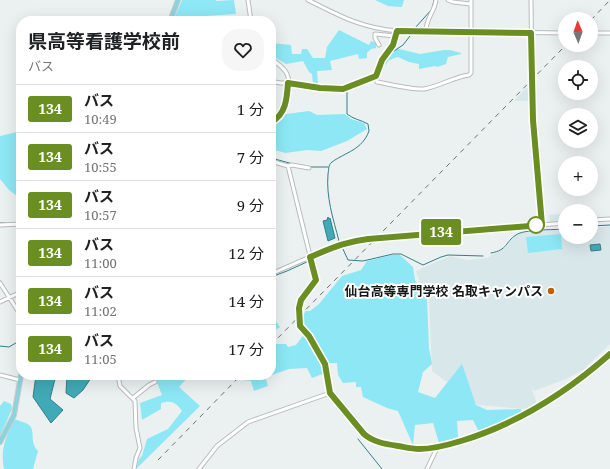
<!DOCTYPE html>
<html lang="ja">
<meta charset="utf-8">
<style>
body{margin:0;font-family:"Noto Serif","Noto Sans JP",serif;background:#f6f6f6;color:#202124;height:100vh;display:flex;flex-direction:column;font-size:15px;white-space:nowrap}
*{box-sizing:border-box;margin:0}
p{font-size:13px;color:#757577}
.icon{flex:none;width:22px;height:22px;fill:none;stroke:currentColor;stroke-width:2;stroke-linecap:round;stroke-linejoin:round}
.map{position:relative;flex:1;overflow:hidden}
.details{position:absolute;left:16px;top:16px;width:260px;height:364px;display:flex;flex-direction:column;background:#fff;border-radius:16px;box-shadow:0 4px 16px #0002}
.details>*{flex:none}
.badge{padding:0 8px;border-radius:3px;font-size:14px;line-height:26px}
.needle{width:26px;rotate:358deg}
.buttons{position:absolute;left:558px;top:12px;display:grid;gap:8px}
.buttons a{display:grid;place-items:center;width:40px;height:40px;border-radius:50%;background:#fff;box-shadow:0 4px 16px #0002;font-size:20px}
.map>.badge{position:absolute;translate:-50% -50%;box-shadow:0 0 0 2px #fff}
.round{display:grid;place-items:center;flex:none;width:42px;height:42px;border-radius:16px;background:#f6f6f6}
.overview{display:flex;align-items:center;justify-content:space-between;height:68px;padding:0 12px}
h1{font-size:19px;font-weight:700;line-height:30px}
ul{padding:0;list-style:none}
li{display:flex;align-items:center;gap:12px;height:48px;padding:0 12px;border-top:1px solid #e0e0e0}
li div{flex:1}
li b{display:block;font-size:15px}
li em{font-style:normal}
li .badge{min-width:44px;font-weight:700;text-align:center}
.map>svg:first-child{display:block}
.built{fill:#d8e7e9}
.green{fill:#8de7f4}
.water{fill:#41aab7;stroke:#347e87}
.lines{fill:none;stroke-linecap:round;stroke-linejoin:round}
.stream{stroke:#347e87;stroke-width:1}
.minor-casing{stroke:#b7bcbd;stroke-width:5}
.major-casing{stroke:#ccc;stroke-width:6}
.minor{stroke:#fff;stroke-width:3}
.major{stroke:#8cd3dc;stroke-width:4}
.rail{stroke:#6c6f6f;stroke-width:1;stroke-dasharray:5 5;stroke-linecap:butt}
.line-casing{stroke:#fff;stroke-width:9}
.line{stroke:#6b8e23;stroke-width:6}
.stop-dot{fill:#fff;stroke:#6b8e23;stroke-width:2}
.poi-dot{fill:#bb6300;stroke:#fff;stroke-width:1.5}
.labels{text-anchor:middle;stroke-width:4;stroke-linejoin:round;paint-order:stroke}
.poi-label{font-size:13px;font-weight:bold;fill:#161818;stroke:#fff;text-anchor:end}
</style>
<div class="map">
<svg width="610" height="469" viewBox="0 0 610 469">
<rect width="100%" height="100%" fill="#ebf1f1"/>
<path class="built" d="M526 88H528V101H514Z
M560 214V216L563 215 564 220 550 222 549 215Z
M610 226V344L583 370 566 379 534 391 531 385 537 405 523 409 478 405 432 371 429 300 421 286 416 271 450 256 467 260 488 258 491 255 505 248 514 237 522 233 565 229V237H591V228Z"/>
<path class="green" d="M182 0H216V1L234 0 236 14 205 16 203 21H173Z
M375 0H404L402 7 388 6Z
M339 30 369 45 371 41 376 43V48L371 49 367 53V58L359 59 358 54 330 61 332 70 317 71 318 84H313L312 74 309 72 303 61 286 64 271 55V43L291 45 292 54H301L302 49H307L313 58H325L327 47Z
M395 49H399L420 54 444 50H450L461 53V54L448 57 446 64 437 67 435 66 419 69V64L409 62 398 57 389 60 384 67 381 66 384 59Z
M309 111 317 115 345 114 351 119 364 123 367 129 347 141 321 151 307 150 285 153 272 149 271 119 274 120 279 115Z
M21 126V199L9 190 0 179V136L17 132Z
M561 234 562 249 528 253 526 237Z
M392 255H400L413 267 415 280 427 299 429 348 432 364 423 372 418 392 435 398 462 364 476 405 487 410 521 409V414L479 432 473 420 457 421 458 437 439 443 433 423 415 425 413 445 398 411 387 408 363 397 361 387H356V382L343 383 338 375 337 363H329L302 323V316L306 311H310L319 304 342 276 361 270 367 261Z
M271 314 280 327 271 333Z
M305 333 323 364 325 373 312 378 307 368 289 369 272 375 271 373V348L275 344H286L288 347 296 345Z
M154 375H190L179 387 200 406 136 469 139 459 142 456 147 439 168 429 182 411C176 402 171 400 161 403V409L142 420 140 403 162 395Z
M248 375H266L265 376 268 386 254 391 251 381 243 380Z
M4 401 11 404 12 409 0 436V406Z
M14 419C19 421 25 422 29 425 36 431 29 442 38 451L33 469H4C0 448 6 438 14 419Z"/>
<path class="water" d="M328 217 329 219 330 218 335 238 328 241 323 221 327 220Z
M600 244 601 250 591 251 590 245Z
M36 375 55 379 50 399 63 410 51 423 33 397Z
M67 375H93L83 390 74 398 66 393Z"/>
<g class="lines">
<path class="stream" d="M415 28 432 9 434 0
M378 74 388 55 403 45 410 36
M351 85 362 79 375 75
M271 158 293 164
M309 167H328
M0 223H5
M16 223 21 222
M591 226 610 225
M339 241C333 218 326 197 328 174 329 169 328 165 332 162 346 152 362 150 369 131L368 124C361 120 353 119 347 114V91
M491 253C508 250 505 242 516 235 524 229 554 230 565 229
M313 259 342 247 348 260 363 261 393 254H401L423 265 441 257 448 255 483 256
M271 277 287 271 309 261
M0 346 9 347 21 340
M358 439 382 469"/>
<g class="minor-casing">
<path id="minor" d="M248 0 251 21
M308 0C340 16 361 28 397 31L565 33
M448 0 453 2 471 4
M531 0 532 87 542 225
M397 31C394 49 375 62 377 82 389 84 413 90 424 89 440 86 454 77 469 75L471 73V0
M426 31C426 18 435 11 436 0
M591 33H610
M379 45 375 38V34L396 36
M271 58C276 63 284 67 287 74 293 88 285 115 271 122
M271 77 275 82 281 83H291L321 88 343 89 348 88 363 80 376 76
M271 161 288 166 316 280 301 300 299 308 301 326 309 336 325 364 330 393 369 438 384 444 419 449 445 446 485 434 542 405 574 384 610 354
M288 166 292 165 309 168
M591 220 610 219
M0 225 21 224
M271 274 337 245 351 241 565 223
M0 283 18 311 21 313
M0 302 21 292
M0 375 20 380
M118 375 120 386 135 401 136 428 140 448 136 458 134 469
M133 398 149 385 155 382
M199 469 217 446 248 422 330 393
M427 469 438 446"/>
</g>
<g class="major-casing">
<path id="major" d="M170 21 178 0
M0 442 14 415 21 375"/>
</g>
<use href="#minor" class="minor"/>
<use href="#major" class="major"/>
<path class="rail" d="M591 20 610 0
M271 345 566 45
M158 460 241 375"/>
</g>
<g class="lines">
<g class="line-casing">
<path id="line" d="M271 122C286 115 287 98 288 83L320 88 343 89 376 76 382 60 393 45 397 31 531 33 533 120 542 225 368 239C344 242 332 248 310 257L316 280 301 300 299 308 300 326 309 336 325 364 330 393 364 434C373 442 385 444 398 446 404 447 412 449 419 449 433 449 448 445 461 441 517 424 566 393 610 354"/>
</g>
<use href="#line" class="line"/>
</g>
<circle class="stop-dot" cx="536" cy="225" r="8"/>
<circle class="poi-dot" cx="551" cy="291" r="4"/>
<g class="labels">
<g class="poi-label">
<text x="543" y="296">仙台高等専門学校 名取キャンパス</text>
</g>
</g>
</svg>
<div class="buttons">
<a><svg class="needle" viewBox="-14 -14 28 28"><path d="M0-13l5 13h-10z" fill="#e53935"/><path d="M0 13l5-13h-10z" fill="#757577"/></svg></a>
<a><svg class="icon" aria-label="locate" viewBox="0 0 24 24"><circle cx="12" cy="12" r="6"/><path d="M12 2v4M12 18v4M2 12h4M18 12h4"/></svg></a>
<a><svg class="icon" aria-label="layers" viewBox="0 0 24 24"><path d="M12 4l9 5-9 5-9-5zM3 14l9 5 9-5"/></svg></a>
<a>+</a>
<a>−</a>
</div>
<b class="badge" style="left:441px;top:232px;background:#6b8e23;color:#fff">134</b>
<section class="details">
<div class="overview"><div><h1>県高等看護学校前</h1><p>バス</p></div><a class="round"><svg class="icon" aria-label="heart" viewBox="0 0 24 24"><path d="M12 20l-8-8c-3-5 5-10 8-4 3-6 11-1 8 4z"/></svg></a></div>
<ul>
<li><span class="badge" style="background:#6b8e23;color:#fff">134</span><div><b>バス</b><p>10:49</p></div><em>1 分</em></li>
<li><span class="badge" style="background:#6b8e23;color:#fff">134</span><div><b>バス</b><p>10:55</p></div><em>7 分</em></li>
<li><span class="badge" style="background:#6b8e23;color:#fff">134</span><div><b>バス</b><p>10:57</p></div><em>9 分</em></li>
<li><span class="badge" style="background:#6b8e23;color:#fff">134</span><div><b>バス</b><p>11:00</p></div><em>12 分</em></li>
<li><span class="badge" style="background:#6b8e23;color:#fff">134</span><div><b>バス</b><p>11:02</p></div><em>14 分</em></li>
<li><span class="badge" style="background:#6b8e23;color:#fff">134</span><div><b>バス</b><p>11:05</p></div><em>17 分</em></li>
</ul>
</section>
</div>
